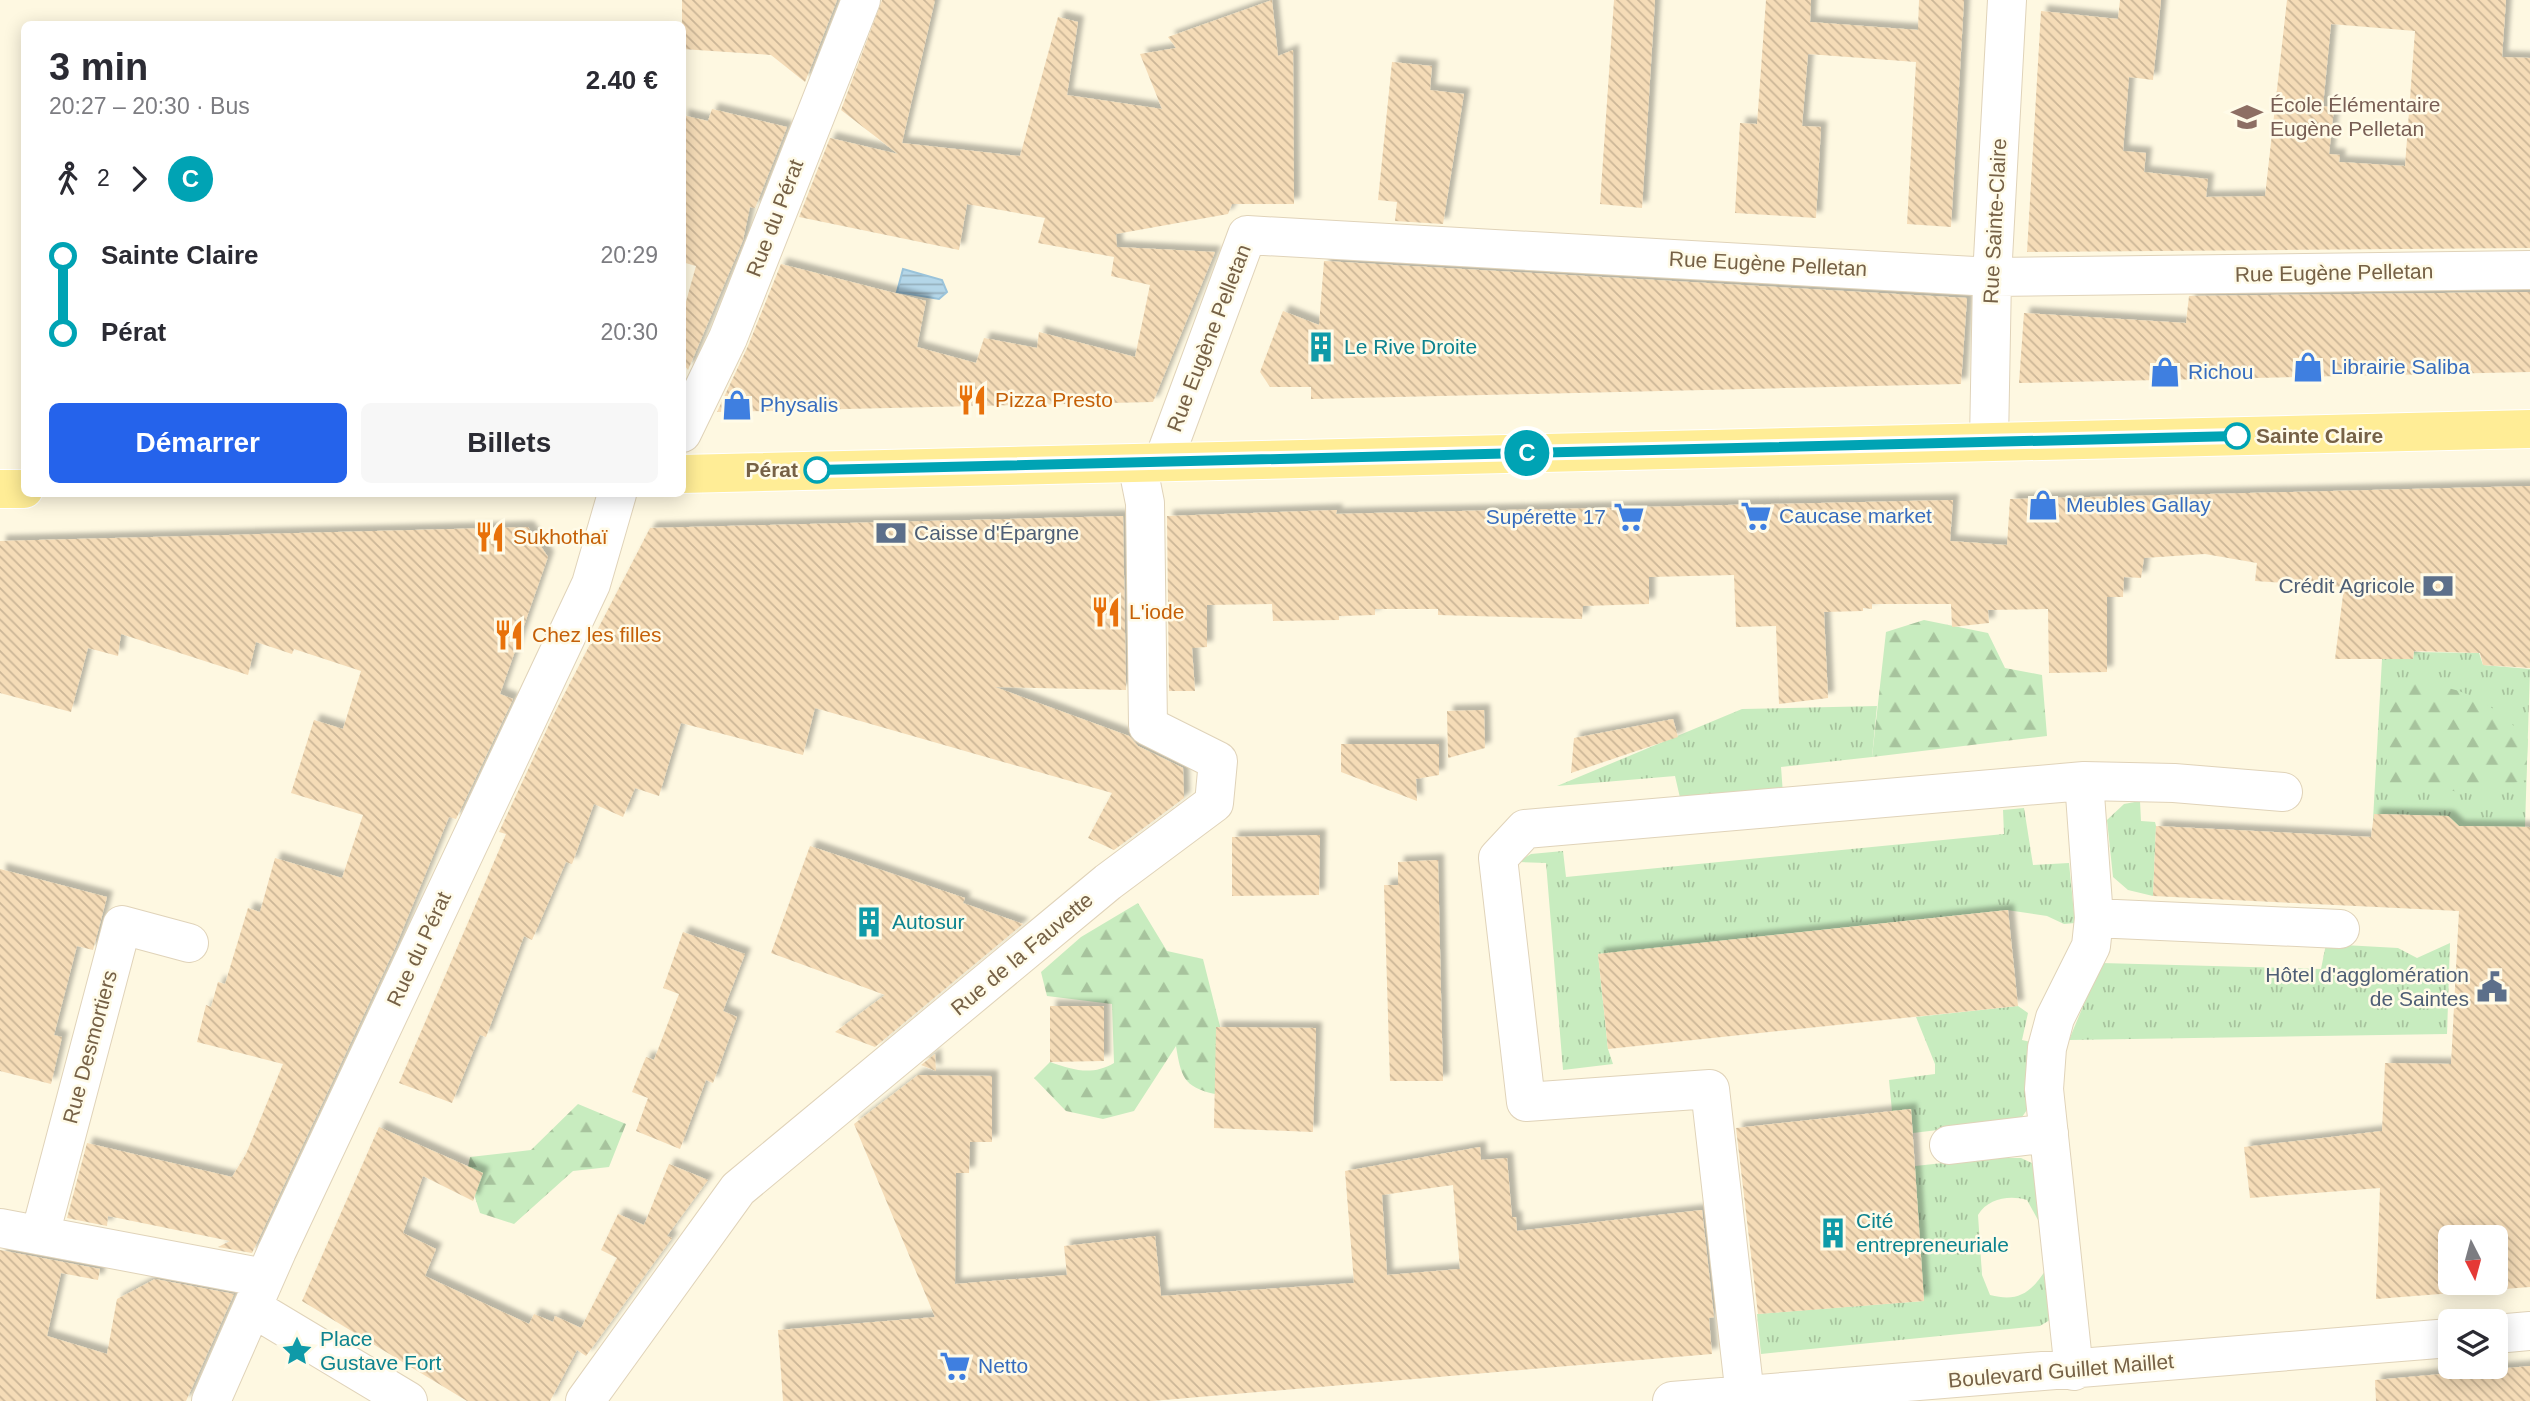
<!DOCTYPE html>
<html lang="fr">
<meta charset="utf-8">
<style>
body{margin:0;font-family:Helvetica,sans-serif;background:#f7f7f7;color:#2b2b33;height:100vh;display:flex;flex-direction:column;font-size:26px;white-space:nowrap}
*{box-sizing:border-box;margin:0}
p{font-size:23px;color:#7c7c81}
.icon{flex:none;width:38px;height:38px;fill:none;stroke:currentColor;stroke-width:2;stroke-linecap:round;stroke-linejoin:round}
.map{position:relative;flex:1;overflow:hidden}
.panel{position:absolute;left:21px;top:21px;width:665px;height:476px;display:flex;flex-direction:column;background:#fff;border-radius:10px;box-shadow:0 4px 18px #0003}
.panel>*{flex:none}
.badge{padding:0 14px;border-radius:23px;font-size:24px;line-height:46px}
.needle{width:46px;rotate:174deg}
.controls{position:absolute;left:2438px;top:1225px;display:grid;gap:14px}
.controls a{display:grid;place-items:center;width:70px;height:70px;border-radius:10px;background:#fff;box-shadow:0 4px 18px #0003;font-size:35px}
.map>.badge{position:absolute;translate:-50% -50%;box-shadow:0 0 0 4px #fff}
.legs{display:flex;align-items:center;gap:10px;height:77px;padding:0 28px;font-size:23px}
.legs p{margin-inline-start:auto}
.head{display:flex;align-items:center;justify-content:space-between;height:119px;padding:0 28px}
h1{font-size:38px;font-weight:700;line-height:52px}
.cta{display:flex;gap:14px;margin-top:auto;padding:14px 28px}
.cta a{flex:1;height:80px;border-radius:10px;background:#2563eb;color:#fff;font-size:28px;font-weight:700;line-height:80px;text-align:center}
.cta a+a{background:#f7f7f7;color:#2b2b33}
ul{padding:0 28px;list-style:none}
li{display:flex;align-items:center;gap:24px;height:77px;font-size:26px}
li i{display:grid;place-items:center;width:10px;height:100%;margin:0 9px;background:currentColor}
li i::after{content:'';width:18px;height:18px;margin:-9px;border:5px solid;border-radius:50%;background:#fff}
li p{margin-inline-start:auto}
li:first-child i{background:linear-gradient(#0000 50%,currentColor 0)}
li:last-child i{background:linear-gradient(currentColor 50%,#0000 0)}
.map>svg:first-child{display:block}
.grass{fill:url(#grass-tufts)}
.forest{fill:url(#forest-firs)}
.water{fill:url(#water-rules);stroke:#9ac3da;stroke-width:2}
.building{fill:url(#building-back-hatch);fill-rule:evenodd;filter:url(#shadow)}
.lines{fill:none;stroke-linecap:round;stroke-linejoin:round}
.minor-casing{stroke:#e0d3b9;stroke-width:40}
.major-casing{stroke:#fff;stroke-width:40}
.minor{stroke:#fff;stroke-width:38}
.major{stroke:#ffed96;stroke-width:38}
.line-1-casing{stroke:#fff;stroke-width:16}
.line-1{stroke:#00a3b4;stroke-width:10}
.stop-1-dot{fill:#fff;stroke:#00a3b4;stroke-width:3.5}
.labels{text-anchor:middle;stroke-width:5;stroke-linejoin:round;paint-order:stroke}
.education-label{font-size:21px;fill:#785e54;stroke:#fffbe8;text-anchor:start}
.street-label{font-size:21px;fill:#766146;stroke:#fffbe8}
.culture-label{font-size:21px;fill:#0d838f;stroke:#fffbe8;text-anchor:start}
.shop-label{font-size:21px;fill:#366cbe;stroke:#fffbe8;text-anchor:start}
.food-label{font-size:21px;fill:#c56008;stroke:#fffbe8;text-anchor:start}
.stop-label{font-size:21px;font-weight:bold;fill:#766146;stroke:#fffbe8;text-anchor:start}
.service-label{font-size:21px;fill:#4e5e75;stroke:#fffbe8;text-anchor:end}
</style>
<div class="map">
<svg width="2530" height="1401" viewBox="0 0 2530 1401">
<defs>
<pattern id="grass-tufts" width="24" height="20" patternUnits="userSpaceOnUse" patternTransform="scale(1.75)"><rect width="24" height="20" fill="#c8ecbf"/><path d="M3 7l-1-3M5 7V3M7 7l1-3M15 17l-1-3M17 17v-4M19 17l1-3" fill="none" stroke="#a7c39d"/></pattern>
<pattern id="forest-firs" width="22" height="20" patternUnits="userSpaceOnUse" patternTransform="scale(1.75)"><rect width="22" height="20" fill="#c8ecbf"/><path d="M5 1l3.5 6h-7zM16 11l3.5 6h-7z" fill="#a7c39d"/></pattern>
<pattern id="water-rules" width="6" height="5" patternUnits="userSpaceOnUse" patternTransform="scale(1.75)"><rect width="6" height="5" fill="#b4d6e8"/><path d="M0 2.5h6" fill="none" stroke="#97b1be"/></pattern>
<pattern id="building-back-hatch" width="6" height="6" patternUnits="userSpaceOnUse" patternTransform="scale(1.75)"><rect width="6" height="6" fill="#f5dcb7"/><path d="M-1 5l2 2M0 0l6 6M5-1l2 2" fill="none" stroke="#cbb697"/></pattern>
<filter id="shadow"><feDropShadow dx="6" dy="-6" stdDeviation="2" flood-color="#0004"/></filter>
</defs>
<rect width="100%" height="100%" fill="#fef8e1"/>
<path class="grass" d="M2414 652 2479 653 2483 665 2530 669 2525 827 2461 826 2459 843 2455 823 2448 816 2382 814 2373 820 2382 659H2413Z
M1877 706 1872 757 1781 767 1783 794 1681 802 1675 776 1557 786 1742 709Z
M2140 801 2141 821 2155 822 2156 826 2153 896 2128 890 2113 877 2107 820 2124 804Z
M2024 808 2033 865 2069 863 2075 923 2064 924 2047 916 2007 910 1598 954 1608 1049 1613 1064 1563 1070 1546 863 1518 862 1531 854 1563 851 1566 877 2004 834 2003 810Z
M2450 943 2447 1034 2069 1040 2101 963 2321 969 2326 944 2398 948 2417 958Z
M2018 1006 2028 1013 2022 1040 2039 1044 2031 1104 2020 1120 1913 1133 1911 1109 1892 1111 1889 1080 1935 1074V1064L1916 1017Z
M1990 1158H2021L2036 1165 2049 1212 2038 1220 2027 1200C2010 1195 1988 1198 1978 1215L1982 1275 1990 1295C2017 1302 2030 1294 2045 1271L2053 1318 2040 1326 1761 1354 1757 1314 1924 1301 1915 1166Z"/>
<path class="forest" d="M1924 620 1988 633 2005 668 2042 675 2047 736 1872 757 1886 632Z
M2405 680C2467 689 2483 696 2528 739L2526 780 2471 794 2418 785 2401 793 2386 790 2389 687Z
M1138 903 1167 951 1203 959 1231 1070 1215 1094C1183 1087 1181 1076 1176 1046L1134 1111 1103 1119 1066 1111 1034 1078 1050 1062C1073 1070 1092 1076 1114 1063L1112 1004 1047 996 1041 972 1081 937Z
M578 1104 626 1124 609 1167 573 1171 514 1224 480 1213 467 1172 470 1157 531 1150Z"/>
<path class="water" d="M903 269 942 280 947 292 939 299 897 292Z"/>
<path class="building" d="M682 0H837L805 82 771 55 682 49Z
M882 0H935L902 143 1020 156 1058 17 1078 22 1067 95 1162 109 1140 54 1176 48 1168 37 1272 0 1278 56 1293 50 1294 204H1232L1228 214 1116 234 1117 247 1215 252 1153 402 717 412 748 346 781 264 926 301 917 347 976 363 984 338 1037 348 1039 332 1135 357 1150 285 1111 276 1114 257 1038 243 1045 218 967 204 959 250 799 217 830 138 898 154 841 110Z
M1614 0H1655L1642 208 1600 204Z
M1766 0H1811L1810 22 1918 30 1919 0H1964L1951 227 1907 224 1916 62 1808 54 1802 126 1821 127 1816 218 1735 213 1740 123 1757 124Z
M2120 0H2161L2153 80 2129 77 2123 151 2146 153 2144 172 2208 179 2206 197 2265 196 2287 0H2506L2502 57 2530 58V248L2027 252 2041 11 2118 19ZM2331 24 2415 31 2405 166 2339 162 2340 155 2329 154 2334 108 2323 106Z
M1392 62 1432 66 1430 90 1464 94 1443 224 1395 221 1397 202 1378 200Z
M712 109 787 127 755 208 750 207 743 240 688 370 682 362V316L696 266 682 262V115L708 121Z
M1324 261 1967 298 1961 384 1311 399V387H1270L1260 372 1283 311 1319 325Z
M2530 292V372L2019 383 2024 313 2186 323 2189 296Z
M2530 486V668L2483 665 2480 653 2414 651 2413 659H2335L2344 587 2255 581 2257 563 2205 554 2144 558 2141 578 2124 577 2123 597H2107V672L2049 673 2048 609 1988 610 1989 623 1952 627 1951 604H1872V609L1863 608V611L1824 612 1828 698 1779 704 1776 626 1736 627 1734 575 1649 577V604L1583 606 1582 619 1438 615V609H1375V615L1339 616V620L1273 621 1272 604 1207 605V647L1192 648 1195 691H1169L1167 516 1337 510 1336 514 1373 513 1953 500 1950 541 2007 545 2010 499Z
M1123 516 1126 690 995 687 1129 736 1138 746 1183 768 1184 798 1114 850 1088 838 1112 793 815 708 803 755 681 723 659 796 635 788 623 817 594 804 572 864 566 862 532 940 524 936 486 1037 480 1035 452 1103 399 1083 506 834 499 832 554 714 650 528Z
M528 527 548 557 500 694 513 699 456 819 449 817 395 948 252 1253 218 1247 230 1241 108 1216 107 1226 67 1218 87 1143 232 1177 246 1154 283 1064 197 1042 206 1005 211 1007 218 982 225 984 248 908 260 912 275 858 342 878 363 815 291 793 314 720 343 729 361 671 294 649 292 654 256 642 248 675 121 634 118 656 88 648 71 712 0 693V541Z
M1484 710 1485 748 1448 758 1447 711Z
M1673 719 1678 737 1571 773 1574 738Z
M1341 744H1439V775L1416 779 1417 801 1341 772Z
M2374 814 2448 816 2459 826 2530 827V1287L2376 1299 2380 1188 2250 1198 2244 1147 2382 1131 2385 1063 2451 1064 2459 911 2153 896 2156 826 2371 837ZM2450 1237H2496V1283H2450Z
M1320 835 1319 895 1232 896V837Z
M810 846 965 898 963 903 1023 924 875 1047 835 1032 885 995 771 953Z
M1438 860 1443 1081H1390L1384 885H1398V862Z
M0 869 107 897 93 950 77 946 54 1035 62 1037 51 1084 0 1071Z
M2008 910 2018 1006 1608 1049 1598 954Z
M683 932 745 954 723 1011 737 1017 713 1083 706 1080 680 1149 636 1131 648 1098 632 1092 646 1057 654 1060 679 994 663 988Z
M1050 1006H1104V1061L1050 1062Z
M1216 1027 1316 1028 1313 1132 1214 1128Z
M935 1054 936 1071 921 1065Z
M918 1075 992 1076V1142H970L969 1173H956L955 1284 1067 1275 1064 1246 1155 1236 1161 1296 1354 1283 1345 1171 1480 1147 1481 1160 1507 1158 1512 1217H1516L1517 1231 1702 1210 1714 1317 1709 1318 1712 1354 1152 1401H783L778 1330 935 1317 854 1124ZM1453 1185 1460 1269 1387 1275 1382 1195Z
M1911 1109 1924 1301 1758 1314 1736 1128Z
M379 1127 483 1173 473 1201 423 1176 403 1233 436 1249 425 1276 529 1324 534 1314 553 1322 555 1316 581 1328 617 1258 601 1250 618 1214 644 1225 669 1164 708 1180 667 1236 672 1238 586 1356 577 1350 550 1401H467L302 1301Z
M0 1250 100 1269 98 1280 61 1273 47 1336 107 1354 117 1299 155 1279 234 1294 186 1401H0Z
M2530 1366V1401H2376L2375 1380Z"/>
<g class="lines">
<g class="minor-casing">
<path id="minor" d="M682 433 728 338 861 0
M1989 442 1992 277 2007 0
M1163 462 1247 235 1992 277 2530 270
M2094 918 2340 929
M1949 1145 2049 1133
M0 1228 265 1278
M40 1235 122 925 189 943
M253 1308 408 1401
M2496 1334 2530 1331
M2074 1371 2044 1089 2047 1048 2055 1018 2091 946 2094 918 2084 781
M1745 1396 1710 1089 1526 1102 1498 858 1525 829 2084 781 2174 783 2283 792
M211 1401 277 1251 591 584 617 494
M585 1401 738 1189 1108 882 1214 803 1218 761 1148 726 1145 503 1137 463
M1672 1401 2450 1338"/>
</g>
<g class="major-casing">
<path id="major" d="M682 474 2530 429
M0 489H24"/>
</g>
<use href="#minor" class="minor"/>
<use href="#major" class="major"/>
</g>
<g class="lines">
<g class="line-1-casing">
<path id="line-1" d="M817 470 2237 436"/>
</g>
<use href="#line-1" class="line-1"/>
</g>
<defs>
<g id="school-bare" transform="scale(2.415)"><path d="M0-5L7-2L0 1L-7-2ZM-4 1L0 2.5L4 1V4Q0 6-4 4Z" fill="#8d6e63" stroke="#fffbe8" stroke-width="2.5" paint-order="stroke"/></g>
<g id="building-bare" transform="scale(2.415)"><path d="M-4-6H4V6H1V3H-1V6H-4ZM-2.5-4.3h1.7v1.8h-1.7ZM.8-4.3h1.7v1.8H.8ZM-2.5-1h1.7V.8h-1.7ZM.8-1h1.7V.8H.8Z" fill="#0f9aa8" stroke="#fffbe8" stroke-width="2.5" paint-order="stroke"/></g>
<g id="shop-bare" transform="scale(2.415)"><path d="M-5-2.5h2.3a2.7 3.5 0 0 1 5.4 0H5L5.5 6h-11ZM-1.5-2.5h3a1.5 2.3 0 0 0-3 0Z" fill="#3f7fe0" stroke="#fffbe8" stroke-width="2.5" paint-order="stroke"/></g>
<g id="restaurant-bare" transform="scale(2.415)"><path d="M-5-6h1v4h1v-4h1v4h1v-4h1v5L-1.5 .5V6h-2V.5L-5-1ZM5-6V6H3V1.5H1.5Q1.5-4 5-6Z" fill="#e8710a" stroke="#fffbe8" stroke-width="2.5" paint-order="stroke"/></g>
<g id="supermarket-bare" transform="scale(2.415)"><path d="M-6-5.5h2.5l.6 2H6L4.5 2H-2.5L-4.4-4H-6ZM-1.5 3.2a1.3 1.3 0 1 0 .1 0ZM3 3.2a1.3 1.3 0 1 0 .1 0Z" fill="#3f7fe0" stroke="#fffbe8" stroke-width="2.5" paint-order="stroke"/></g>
<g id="bank-bare" transform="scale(2.415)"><path d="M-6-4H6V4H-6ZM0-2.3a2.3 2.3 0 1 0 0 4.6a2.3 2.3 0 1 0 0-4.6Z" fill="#5c6f8a" stroke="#fffbe8" stroke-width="2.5" paint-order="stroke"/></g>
<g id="civic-bare" transform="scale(2.415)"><path d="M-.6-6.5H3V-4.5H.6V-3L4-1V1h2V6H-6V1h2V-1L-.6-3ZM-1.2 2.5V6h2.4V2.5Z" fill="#5c6f8a" stroke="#fffbe8" stroke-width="2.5" paint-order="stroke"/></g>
<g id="sight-bare" transform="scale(2.415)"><path d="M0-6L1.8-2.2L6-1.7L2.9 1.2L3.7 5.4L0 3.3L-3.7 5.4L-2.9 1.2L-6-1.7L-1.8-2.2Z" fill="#0f9aa8" stroke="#fffbe8" stroke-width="2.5" paint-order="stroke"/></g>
</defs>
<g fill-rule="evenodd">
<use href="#school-bare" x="2247" y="117"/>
<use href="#building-bare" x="1321" y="347"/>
<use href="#shop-bare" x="2308" y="367"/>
<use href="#shop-bare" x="2165" y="372"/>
<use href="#restaurant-bare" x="972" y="400"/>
<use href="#shop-bare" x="737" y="405"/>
<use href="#shop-bare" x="2043" y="505"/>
<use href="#supermarket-bare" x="1756" y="516"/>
<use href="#supermarket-bare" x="1629" y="517"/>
<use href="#bank-bare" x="891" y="533"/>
<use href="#restaurant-bare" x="490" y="537"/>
<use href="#bank-bare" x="2438" y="586"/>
<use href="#restaurant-bare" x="1106" y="612"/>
<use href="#restaurant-bare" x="509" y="635"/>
<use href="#building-bare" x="869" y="922"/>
<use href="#civic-bare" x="2492" y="987"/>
<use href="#building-bare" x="1833" y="1233"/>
<use href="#sight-bare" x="297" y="1351"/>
<use href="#supermarket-bare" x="955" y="1366"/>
</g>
<g class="stop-1-dot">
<circle cx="2237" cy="436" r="12"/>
<circle cx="817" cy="470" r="12"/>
</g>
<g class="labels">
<g class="education-label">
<text x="2270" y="112">École Élémentaire<tspan x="2270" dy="24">Eugène Pelletan</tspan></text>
</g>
<g class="street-label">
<text transform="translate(775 218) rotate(-69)" y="7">Rue du Pérat</text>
<text transform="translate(1995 221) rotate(-87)" y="7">Rue Sainte-Claire</text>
<text transform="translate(1768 264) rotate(3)" y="7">Rue Eugène Pelletan</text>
<text transform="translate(2334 273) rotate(-1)" y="7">Rue Eugène Pelletan</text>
<text transform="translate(1209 338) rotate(-69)" y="7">Rue Eugène Pelletan</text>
<text transform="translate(419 949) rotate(-65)" y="7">Rue du Pérat</text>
<text transform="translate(1022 954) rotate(-40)" y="7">Rue de la Fauvette</text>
<text transform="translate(90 1047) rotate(-75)" y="7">Rue Desmortiers</text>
<text transform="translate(2061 1371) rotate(-5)" y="7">Boulevard Guillet Maillet</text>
</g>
<g class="culture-label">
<text x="1344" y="354">Le Rive Droite</text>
<text x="892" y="929">Autosur</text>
<text x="1856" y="1228">Cité<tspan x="1856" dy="24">entrepreneuriale</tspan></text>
<text x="320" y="1346">Place<tspan x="320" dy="24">Gustave Fort</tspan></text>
</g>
<g class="shop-label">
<text x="2331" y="374">Librairie Saliba</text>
<text x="2188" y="379">Richou</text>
<text x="760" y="412">Physalis</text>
<text x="2066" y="512">Meubles Gallay</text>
<text x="1779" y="523">Caucase market</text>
<text x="1606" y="524" text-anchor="end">Supérette 17</text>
<text x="978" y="1373">Netto</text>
</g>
<g class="food-label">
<text x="995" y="407">Pizza Presto</text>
<text x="513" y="544">Sukhothaï</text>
<text x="1129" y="619">L'iode</text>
<text x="532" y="642">Chez les filles</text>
</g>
<g class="stop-label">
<text x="2256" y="443">Sainte Claire</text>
<text x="798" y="477" text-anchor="end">Pérat</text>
</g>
<g class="service-label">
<text x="914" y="540" text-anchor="start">Caisse d'Épargne</text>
<text x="2415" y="593">Crédit Agricole</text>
<text x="2469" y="982">Hôtel d'agglomération<tspan x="2469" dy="24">de Saintes</tspan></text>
</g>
</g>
</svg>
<div class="controls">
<a><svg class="needle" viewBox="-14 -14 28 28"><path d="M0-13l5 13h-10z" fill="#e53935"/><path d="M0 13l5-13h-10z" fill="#7c7c81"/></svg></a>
<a><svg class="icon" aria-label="layers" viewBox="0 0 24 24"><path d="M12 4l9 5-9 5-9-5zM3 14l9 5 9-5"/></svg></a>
</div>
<b class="badge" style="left:1527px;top:453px;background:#00a3b4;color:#fff">C</b>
<section class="panel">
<div class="head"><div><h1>3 min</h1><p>20:27 – 20:30 · Bus</p></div><b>2.40 €</b></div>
<div class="legs"><svg class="icon" aria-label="walk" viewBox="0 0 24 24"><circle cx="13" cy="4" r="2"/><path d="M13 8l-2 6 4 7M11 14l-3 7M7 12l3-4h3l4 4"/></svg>2<svg class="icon" aria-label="forward" viewBox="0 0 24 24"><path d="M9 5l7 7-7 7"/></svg><b class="badge" style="background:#00a3b4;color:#fff">C</b></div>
<ul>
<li><i style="color:#00a3b4"></i><b>Sainte Claire</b><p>20:29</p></li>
<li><i style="color:#00a3b4"></i><b>Pérat</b><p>20:30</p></li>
</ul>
<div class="cta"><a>Démarrer</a><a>Billets</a></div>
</section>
</div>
